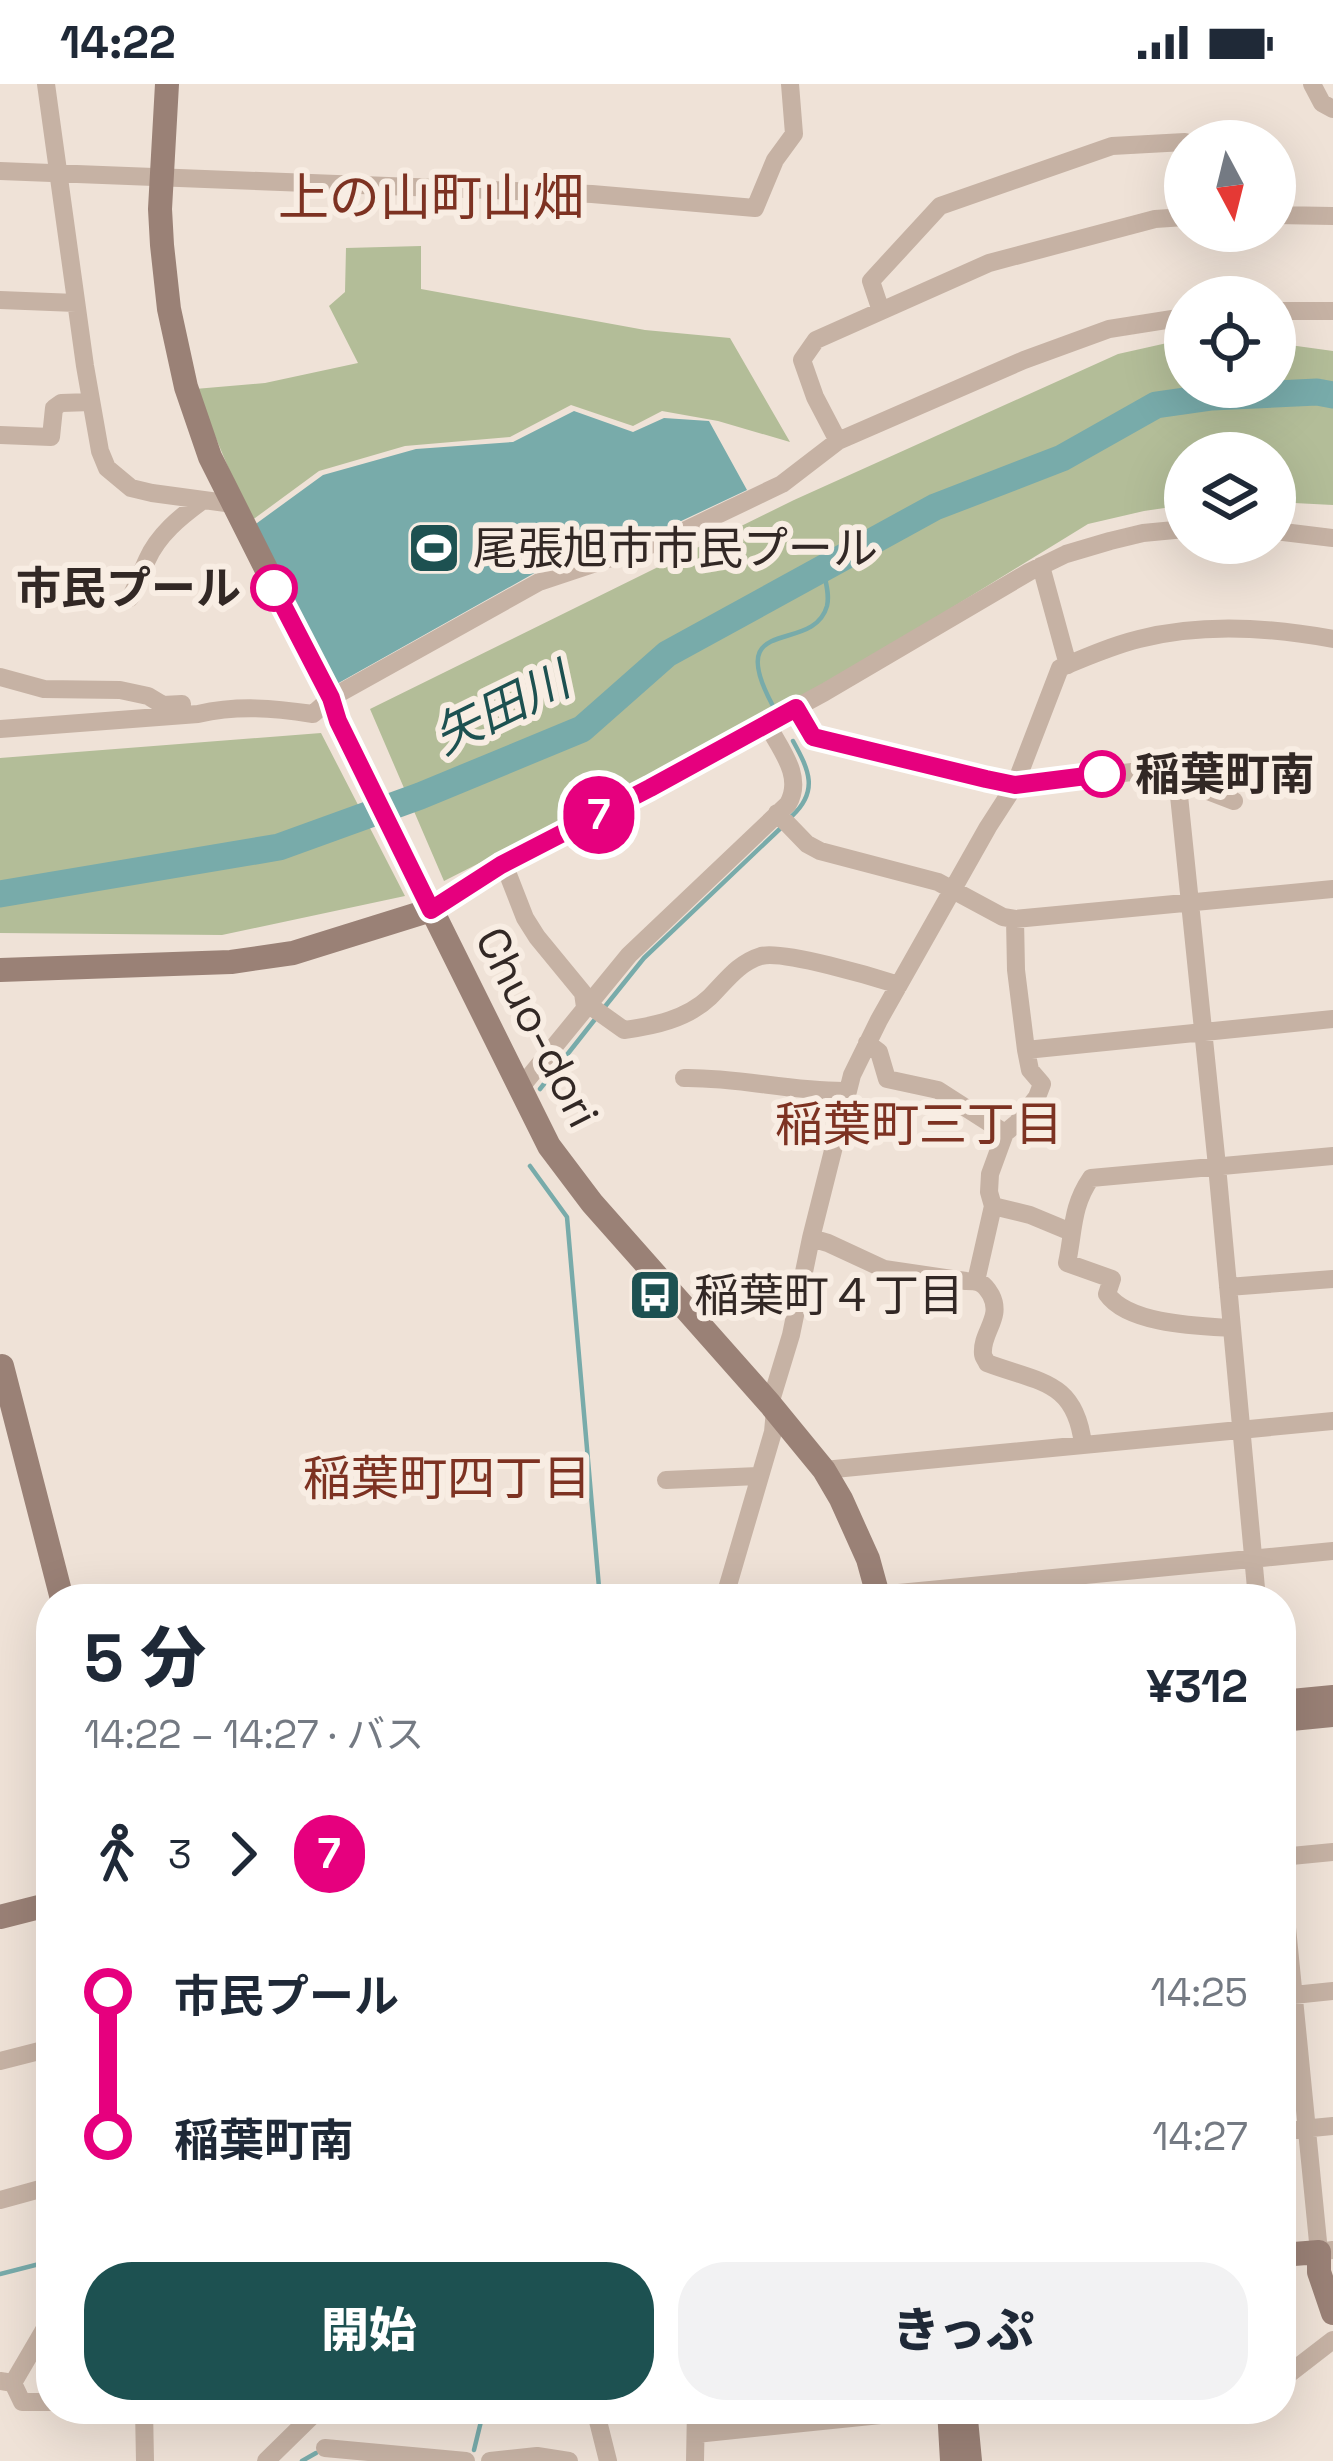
<!DOCTYPE html>
<html lang="ja">
<meta charset="utf-8">
<style>
body{margin:0;font-family:"Space Grotesk","Noto Sans JP",sans-serif;background:#f2f2f3;color:#1f2937;height:100vh;display:flex;flex-direction:column;font-size:45px;white-space:nowrap}
*{box-sizing:border-box;margin:0}
p{font-size:39px;color:#747a83}
.icon{flex:none;width:66px;height:66px;fill:none;stroke:currentColor;stroke-width:2;stroke-linecap:round;stroke-linejoin:round}
.map{position:relative;flex:1;overflow:hidden}
.side{position:absolute;left:36px;top:1500px;width:1260px;height:840px;display:flex;flex-direction:column;background:#fff;border-radius:48px;box-shadow:0 12px 48px #0002}
.side>*{flex:none}
.badge{padding:0 24px;border-radius:39px;font-size:42px;line-height:78px}
.needle{width:78px;rotate:173deg}
.buttons{position:absolute;left:1164px;top:36px;display:grid;gap:24px}
.buttons a{display:grid;place-items:center;width:132px;height:132px;border-radius:50%;background:#fff;box-shadow:0 12px 48px #0002;font-size:60px}
.map>.badge{position:absolute;translate:-50% -50%;box-shadow:0 0 0 6px #fff}
.legs{display:flex;align-items:center;gap:18px;height:132px;padding:0 48px;font-size:39px}
.legs p{margin-inline-start:auto}
.summary{display:flex;align-items:center;justify-content:space-between;height:204px;padding:0 48px}
h1{font-size:66px;font-weight:800;line-height:90px}
.primary-button{display:flex;gap:24px;margin-top:auto;padding:24px 48px}
.primary-button a{flex:1;height:138px;border-radius:48px;background:#1d5151;color:#fff;font-size:48px;font-weight:800;line-height:138px;text-align:center}
.primary-button a+a{background:#f2f2f3;color:#1f2937}
ul{padding:0 48px;list-style:none}
li{display:flex;align-items:center;gap:42px;height:144px;font-size:45px}
li i{display:grid;place-items:center;width:18px;height:100%;margin:0 15px;background:currentColor}
li i::after{content:'';width:30px;height:30px;margin:-15px;border:9px solid;border-radius:50%;background:#fff}
li p{margin-inline-start:auto}
li:first-child i{background:linear-gradient(#0000 50%,currentColor 0)}
li:last-child i{background:linear-gradient(currentColor 50%,#0000 0)}
.status{display:flex;justify-content:space-between;align-items:center;height:84px;padding:0 60px;background:#fff;direction:ltr}
.status svg{height:33px;fill:currentColor}
.map>svg:first-child{display:block}
.green{fill:#b3bd98}
.water{fill:#78abaa}
.lines{fill:none;stroke-linecap:round;stroke-linejoin:round}
.stream{stroke:#78abaa;stroke-width:4.5}
.river{stroke:#78abaa;stroke-width:27}
.street{stroke:#c6b2a4;stroke-width:18}
.secondary{stroke:#9a8176;stroke-width:24}
.line-1-casing{stroke:#fff;stroke-width:27}
.line-1{stroke:#e6007e;stroke-width:18}
.stop-1-dot{fill:#fff;stroke:#e6007e;stroke-width:6}
.labels{text-anchor:middle;stroke-width:12;stroke-linejoin:round;paint-order:stroke}
.poi-label{font-size:45px;fill:#322825;stroke:#f8ede3;text-anchor:start}
.stop-label{font-size:45px;font-weight:bold;fill:#322825;stroke:#f8ede3;text-anchor:end}
.street-label{font-size:45px;fill:#322825;stroke:#f8ede3}
.water-label{font-size:48px;font-style:italic;fill:#1d5151;stroke:#f8ede3}
.neighbourhood-label{font-size:48px;fill:#7d3222;stroke:#f8ede3}
.quarter-label{font-size:51px;fill:#7d3222;stroke:#f8ede3}
</style>
<div class="status"><b>14:22</b><svg viewBox="0 0 49 12"><path d="M0 12V9h3v3zM5 12V6h3v6zM10 12V3h3v9zM15 12V0h3v12zM26 1h20v11H26zM47 4h2v5h-2z"/></svg></div>
<div class="map">
<svg width="1333" height="2377" viewBox="0 0 1333 2377">
<rect width="100%" height="100%" fill="#efe2d7"/>
<path class="green" d="M421 162V205L645 246 730 254 790 358 718 337 662 327 633 342 571 321 510 353 405 362 319 387 251 437 195 305 265 299 358 279 329 222 345 208 346 164Z
M1185 255V303H1275V259L1333 267V421L1275 418V369H1185V421L1144 427 1088 440 810 611 444 797 370 625 794 416 1118 270Z
M321 649 405 812 222 851 0 849V674Z"/>
<path class="water" d="M574 327 633 348 664 334 709 337 747 406 660 447 547 482 335 601 253 442 323 391 416 365 513 358Z"/>
<g class="lines">
<path class="stream" d="M773 622C722 528 813 572 827 522 830 510 825 496 823 484
M792 732C819 707 809 686 793 657
M603 925 644 874 784 741
M540 1005 596 934
M530 1082 567 1133 600 1515
M0 2190 51 2177
M474 2366 484 2325
M302 2377 316 2369"/>
<path class="river" d="M0 810 279 763 420 712 582 645 667 570 935 423 1062 374 1156 321 1212 313 1317 308 1333 311"/>
<path class="street" d="M46 0 85 282 100 367 107 384 131 404 152 409 233 420
M1312 0 1322 19 1333 25
M1215 57H1247
M0 87 592 110 755 124 775 76 794 50 790 0
M1275 104 1283 131
M1275 131 1333 132
M0 216 76 219
M881 227 871 197 940 122 1112 62 1185 58
M1275 227H1333
M0 351 51 353 54 324 61 319 91 318
M838 357 815 313 802 276 816 256 989 179 1155 135 1185 133
M1275 447 1333 454
M1041 482 1068 581
M130 514C137 502 141 489 147 476 158 451 180 433 202 417
M0 593 44 605 120 606 148 612 163 621 182 620
M796 624 813 653 986 695 1015 701 1141 687 1178 702H1195L1234 717
M0 645 198 630C238 621 273 624 313 630L331 614 539 498 665 456 782 400 838 357 1024 276 1109 245 1185 233
M1178 702 1217 1082 1257 1515
M777 729 807 760 820 767 938 798 1003 833 1015 835 1333 805
M501 781 509 793 525 834 537 853 583 909 585 923
M431 826 501 781 608 726 825 608 1029 488 1066 470 1110 457 1143 449 1185 445
M589 921 624 946C654 942 687 935 710 913 726 897 738 879 761 872 783 866 874 893 899 901
M867 959 879 968 887 995 938 1006 1005 1049
M1026 966 1333 935
M684 994C739 993 792 1008 847 1007
M521 1003 629 871 788 720C804 692 780 665 767 640
M993 1122 1030 1131 1071 1148
M811 1154 828 1159 884 1185 966 1197C980 1197 984 1199 991 1211 1003 1234 981 1248 983 1270 983 1273 986 1276 987 1279 1040 1299 1075 1296 1083 1360
M976 1197 993 1122 989 1108 990 1090 1005 1049 1017 1039 1037 1013 1042 1000 1030 986 1026 966 1016 886 1015 835
M1228 1203 1333 1195
M1231 1244C1197 1242 1128 1240 1107 1210L1112 1195 1067 1179C1074 1147 1071 1123 1091 1094L1333 1072
M770 1320 791 1251 811 1154 852 991 879 936 988 743 1015 701 1060 584C1086 573 1111 562 1139 555 1202 539 1269 543 1333 555
M824 1386 1333 1337
M666 1396 758 1392
M724 1515 773 1348 775 1326
M836 1515 1333 1467
M1281 1773 1333 1768
M1281 1783 1319 2168 1333 2166
M1284 1912 1333 1907
M0 1977 51 1964
M1281 2047 1333 2042
M0 2116 51 2102
M51 2187H48L51 2198
M1281 2296 1333 2256
M0 2297 13 2299 22 2318H51
M13 2299 51 2234
M144 2325 145 2377
M595 2325 608 2377
M696 2350 939 2325
M325 2364 466 2377
M266 2377 319 2325
M490 2377 537 2372 569 2377
M695 2377 696 2325"/>
<path class="secondary" d="M167 0 160 125 162 161 169 225 186 303 210 373 331 614 338 637 549 1062 592 1119 770 1320 824 1386 841 1415 868 1475 879 1515
M0 886 231 878 293 869 431 826
M2 1282 62 1515
M1281 1618 1333 1613
M1281 1636 1333 1631
M0 1833 51 1820
M1281 2171 1319 2168V2188L1333 2229
M949 2325 952 2377
M965 2325 970 2377"/>
</g>
<g class="lines">
<g class="line-1-casing">
<path id="line-1" d="M274 504 331 614 338 637 431 826 501 781 650 704 796 624 813 653 986 695 1015 701 1102 690"/>
</g>
<use href="#line-1" class="line-1"/>
</g>
<defs>
<g id="stadium-square" transform="scale(2.7)"><rect x="-9" y="-9" width="18" height="18" rx="4" fill="#1d5151" stroke="#f8ede3"/><path d="M0-5a6.5 5 0 1 0 0 10a6.5 5 0 1 0 0-10ZM-3.5-1.8h7v3.6h-7Z" fill="#fff"/></g>
<g id="bus-square" transform="scale(2.7)"><rect x="-9" y="-9" width="18" height="18" rx="4" fill="#1d5151" stroke="#f8ede3"/><path d="M-5-6H5V4H4V6H2V4H-2V6H-4V4H-5ZM-3.5-4V0h7V-4ZM-3.5 1.2v1.5H-2V1.2ZM2 1.2v1.5H3.5V1.2Z" fill="#fff"/></g>
</defs>
<g fill-rule="evenodd">
<use href="#stadium-square" x="434" y="464"/>
<use href="#bus-square" x="655" y="1211"/>
</g>
<g class="stop-1-dot">
<circle cx="274" cy="504" r="21"/>
<circle cx="1102" cy="690" r="21"/>
</g>
<g class="labels">
<g class="poi-label">
<text x="473" y="480">尾張旭市市民プール</text>
<text x="694" y="1227">稲葉町４丁目</text>
</g>
<g class="stop-label">
<text x="241" y="520">市民プール</text>
<text x="1135" y="706" text-anchor="start">稲葉町南</text>
</g>
<g class="street-label">
<text transform="translate(538 943) rotate(63)" y="16">Chuo-dori</text>
</g>
<g class="water-label">
<text transform="translate(501 624) rotate(-26)" y="17">矢田川</text>
</g>
<g class="neighbourhood-label">
<text x="919" y="1057">稲葉町三丁目</text>
<text x="447" y="1411">稲葉町四丁目</text>
</g>
<g class="quarter-label">
<text x="431" y="131">上の山町山畑</text>
</g>
</g>
</svg>
<div class="buttons">
<a><svg class="needle" viewBox="-14 -14 28 28"><path d="M0-13l5 13h-10z" fill="#e53935"/><path d="M0 13l5-13h-10z" fill="#747a83"/></svg></a>
<a><svg class="icon" aria-label="locate" viewBox="0 0 24 24"><circle cx="12" cy="12" r="6"/><path d="M12 2v4M12 18v4M2 12h4M18 12h4"/></svg></a>
<a><svg class="icon" aria-label="layers" viewBox="0 0 24 24"><path d="M12 4l9 5-9 5-9-5zM3 14l9 5 9-5"/></svg></a>
</div>
<b class="badge" style="left:599px;top:731px;background:#e6007e;color:#fff">7</b>
<section class="side">
<div class="summary"><div><h1>5 分</h1><p>14:22 – 14:27 · バス</p></div><b>¥312</b></div>
<div class="legs"><svg class="icon" aria-label="walk" viewBox="0 0 24 24"><circle cx="13" cy="4" r="2"/><path d="M13 8l-2 6 4 7M11 14l-3 7M7 12l3-4h3l4 4"/></svg>3<svg class="icon" aria-label="forward" viewBox="0 0 24 24"><path d="M9 5l7 7-7 7"/></svg><b class="badge" style="background:#e6007e;color:#fff">7</b></div>
<ul>
<li><i style="color:#e6007e"></i><b>市民プール</b><p>14:25</p></li>
<li><i style="color:#e6007e"></i><b>稲葉町南</b><p>14:27</p></li>
</ul>
<div class="primary-button"><a>開始</a><a>きっぷ</a></div>
</section>
</div>
